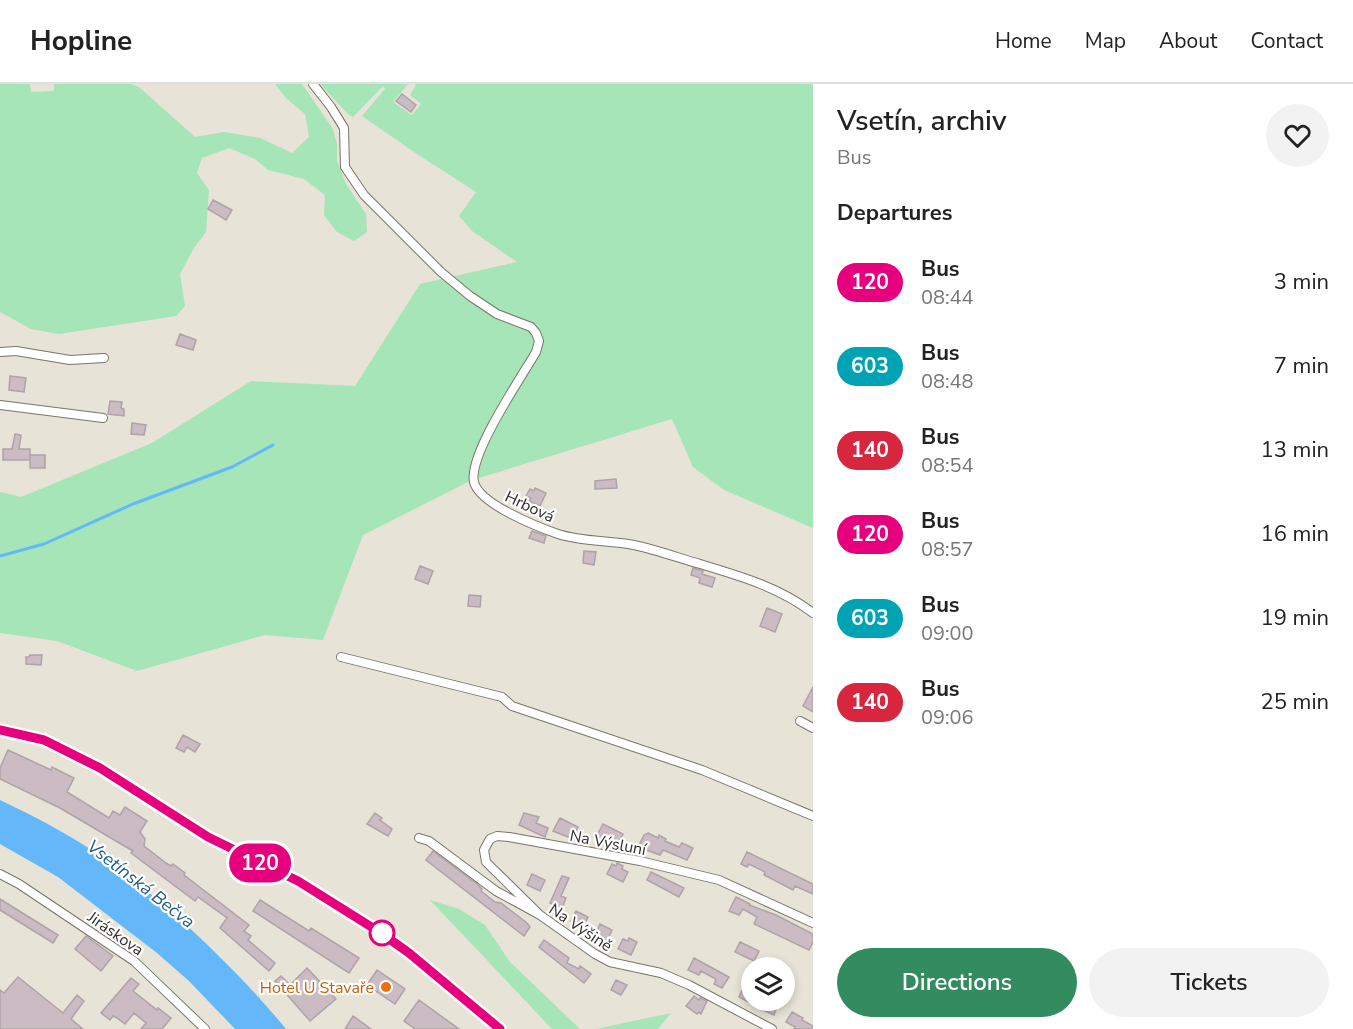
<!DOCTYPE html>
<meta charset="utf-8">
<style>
body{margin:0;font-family:"Nunito Sans",sans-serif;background:#f2f2f2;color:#222;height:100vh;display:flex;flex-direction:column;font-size:22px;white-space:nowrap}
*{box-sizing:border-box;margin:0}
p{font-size:20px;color:#767676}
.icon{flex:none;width:33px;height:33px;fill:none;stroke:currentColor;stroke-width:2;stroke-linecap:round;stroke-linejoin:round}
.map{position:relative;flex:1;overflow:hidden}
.drawer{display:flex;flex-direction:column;background:#fff;width:540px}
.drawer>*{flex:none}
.badge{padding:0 12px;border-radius:20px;font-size:21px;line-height:39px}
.fabs{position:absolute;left:741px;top:873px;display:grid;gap:12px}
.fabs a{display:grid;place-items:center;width:54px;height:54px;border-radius:50%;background:#fff;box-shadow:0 3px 9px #0003;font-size:30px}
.map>.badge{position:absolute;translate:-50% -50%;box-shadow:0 0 0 3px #fff}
h2{padding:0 24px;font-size:22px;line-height:54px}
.round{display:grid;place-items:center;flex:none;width:63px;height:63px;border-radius:32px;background:#f2f2f2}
.headline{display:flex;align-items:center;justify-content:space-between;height:102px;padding:0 24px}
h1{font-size:28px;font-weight:600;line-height:45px}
.action{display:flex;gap:12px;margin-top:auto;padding:12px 24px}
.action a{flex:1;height:69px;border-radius:36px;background:#338b60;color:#fff;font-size:24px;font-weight:600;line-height:69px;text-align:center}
.action a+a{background:#f2f2f2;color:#222}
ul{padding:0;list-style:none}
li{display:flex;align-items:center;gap:18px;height:84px;padding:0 24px}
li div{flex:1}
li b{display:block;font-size:22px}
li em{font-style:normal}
li .badge{min-width:66px;font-weight:700;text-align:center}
header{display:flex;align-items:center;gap:36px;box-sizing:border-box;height:84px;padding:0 30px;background:#fff;border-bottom:2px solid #e0e0e0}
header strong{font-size:28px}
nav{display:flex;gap:33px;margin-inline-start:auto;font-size:21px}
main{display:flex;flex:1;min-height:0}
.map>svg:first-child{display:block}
.green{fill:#a5e5b7}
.water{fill:#64b7f8}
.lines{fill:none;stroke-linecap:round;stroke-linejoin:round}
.stream{stroke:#64b7f8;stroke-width:3}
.building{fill:#cabcc2;stroke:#afa2a8;stroke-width:1.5}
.street-casing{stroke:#79756a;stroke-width:10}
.secondary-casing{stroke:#79756a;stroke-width:13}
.street{stroke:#fff;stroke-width:8}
.secondary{stroke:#fff;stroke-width:10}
.line-casing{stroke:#fff;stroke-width:14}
.line{stroke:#e6007e;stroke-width:9}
.stop-dot{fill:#fff;stroke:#e6007e;stroke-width:3}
.food-dot{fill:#e8710a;stroke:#fff;stroke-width:2}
.labels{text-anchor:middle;stroke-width:4.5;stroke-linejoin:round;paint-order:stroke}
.street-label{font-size:16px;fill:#2e2d28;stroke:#fff}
.food-label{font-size:16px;fill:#c56008;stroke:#fff;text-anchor:end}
.water-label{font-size:18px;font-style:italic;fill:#205b86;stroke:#fff}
</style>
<header>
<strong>Hopline</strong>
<nav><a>Home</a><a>Map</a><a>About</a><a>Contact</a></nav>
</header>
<main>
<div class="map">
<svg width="813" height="945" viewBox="0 0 813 945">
<rect width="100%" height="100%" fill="#e7e3d6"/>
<path class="green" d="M0 0H30L31 8 54 7V0H131L139 3 195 53 224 48 260 54 292 69 309 53 305 30 286 14 275 0H302L333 45 337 60V77L346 100 366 130 367 148 354 157 337 148 324 131 325 111 304 95 268 86 255 75 229 64 202 74 197 89 209 106 206 148 194 164 180 190 185 222 176 232 59 250 31 245 0 228Z
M320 0H408L393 18 412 31 421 20 410 11 416 1 414 0H813V444L724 406 693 383 672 335 472 396 363 451 323 556 265 551 137 587 57 557 0 549V408L21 413 152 359 251 297 355 302 420 200 517 178 472 147 459 132 476 108 417 70 362 32 385 5 383 2 353 33 348 30Z
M430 816 459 825 485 841 510 878 580 945H552Z
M671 929 658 945H596Z"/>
<path class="water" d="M0 716C42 736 85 759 122 787 178 830 241 890 286 945H235L189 897 157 869 58 793 0 760Z"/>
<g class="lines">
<path class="stream" d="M0 472 44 460 133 420 232 383 273 361"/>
</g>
<path class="building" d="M402 10 416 21 411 28 396 17Z
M213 116 232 126 226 136 208 125Z
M180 250 196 256 193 266 176 261Z
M10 292 26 294 24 308 9 306Z
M110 317 122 318 121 324 124 325V332L108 330Z
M132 339 146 341 144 351 131 350Z
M15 350 21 351 19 365H30V376H3V365H12Z
M30 371H45V384H30Z
M616 395 617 404 595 405V397Z
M535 404 546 409 540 422 529 417 531 414 526 412 530 405 534 407Z
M532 447 546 452 544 459 529 454Z
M584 467 596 468 594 481 583 479Z
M420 482 433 487 428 500 415 495Z
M693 484 703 487 702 490 715 494 712 503 699 499 700 494 691 491Z
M469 511 481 512 480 523 468 522Z
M767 524 782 530 775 548 760 542Z
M30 571H42L41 581 26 580V573H29Z
M813 603V628L803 622Z
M183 651 200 660 195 668 187 663 184 668 176 664Z
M8 666 51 686 52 683 74 694 67 708 109 734 113 727 120 731 125 723 147 737 140 748 145 755 144 762 166 779 171 782 173 780 185 789 184 791 249 841 244 847 251 852 248 856 275 879 269 887 220 844 227 834 198 813 195 817 131 769 133 767 60 724 0 695V684Z
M375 729 382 734 380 736 392 745 388 752 367 740Z
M524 729 539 733 536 739 548 744 545 753 519 741Z
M560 734 578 743 573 755 553 747Z
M603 740 623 750 617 763 595 755Z
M648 749 658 754 659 751 666 755 665 757 679 763 682 759 693 764 687 776 663 766 660 771 638 763 644 751Z
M433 767 477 800 482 805 481 807 495 818 501 819 527 839 530 843 524 852 426 776Z
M747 768 813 800V810L795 802 793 806 764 791 765 788 749 780 747 783 741 780Z
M617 779 623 782 622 785 628 788 623 798 607 790 612 780 616 782Z
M651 788 684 804 679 813 647 796Z
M532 790 545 796 540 807 527 801Z
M562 792 569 794 561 812 566 814 562 824 550 819Z
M736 813 750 820 749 821 776 831 813 850V858L809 866 754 840 757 833 743 825 739 831 729 827Z
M0 815 58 851 53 859 0 826Z
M260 816 309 847 311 844 359 874 349 889 253 827Z
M576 827 588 833 583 843 571 837Z
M600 840 612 846 606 859 594 853Z
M86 852 113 872 101 887 75 865Z
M629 854 637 858 631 871 618 865 623 855 628 857Z
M544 856 569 874 567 879 579 885 580 882 591 890 584 899 539 863Z
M740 858 759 867 754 877 735 868Z
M694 874 729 893 722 904 714 900 716 896 714 894 701 887 699 891 688 886Z
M307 884 336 915 310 937 275 897 281 892 290 901Z
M377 886 405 905 395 920 367 901Z
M18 893 63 929 77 911 84 917 71 935 83 945H0V906L4 909Z
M131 894 139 900 133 907 157 926 158 924 171 934 162 945H141L146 939 134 929 125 940 117 934 113 932 110 936 101 929Z
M616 896 627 901 621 911 611 906Z
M745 900 752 904V920L739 913Z
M694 912 699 916 700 914 707 917 701 930 699 928 697 930 686 922Z
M419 916 459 945H415L404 937Z
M767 916H779L774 931 763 926Z
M792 928 803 934 802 936 813 942V945H794L795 943 786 938Z
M353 932 371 945H345Z"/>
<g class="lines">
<g class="street-casing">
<path id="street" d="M313 0 331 23 344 44 345 83 364 111 441 188 470 212 497 230 531 243 536 249 539 257 536 268C521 294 468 371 474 398 479 420 538 443 558 450 582 458 609 456 634 461 657 466 679 474 700 480 740 492 779 503 813 529
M0 268 16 267 70 276 104 274
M0 321 103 334
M341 573 502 613 512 622 702 686 813 732
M800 637 813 644
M419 754 429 757 496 807 540 831 595 870 610 878 661 889 689 901 772 945
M0 790 19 800 134 877 205 945
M540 831 486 778 484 766 490 755 497 752 509 753 564 763 640 777 719 796 813 839"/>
</g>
<g class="secondary-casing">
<path id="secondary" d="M0 646 44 656 100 684 208 753 298 797 381 849 409 869 500 945"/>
</g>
<use href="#street" class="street"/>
<use href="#secondary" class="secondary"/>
</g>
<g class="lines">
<g class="line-casing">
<path id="line" d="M0 646 44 656 100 684 208 753 298 797 381 849 409 869 500 945"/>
</g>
<use href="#line" class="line"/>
</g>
<circle class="stop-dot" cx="382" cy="849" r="12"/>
<circle class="food-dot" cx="386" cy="903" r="6"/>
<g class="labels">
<g class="street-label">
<text transform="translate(530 422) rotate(25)" y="6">Hrbová</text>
<text transform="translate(608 758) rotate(11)" y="6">Na Výsluní</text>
<text transform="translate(581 843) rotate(34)" y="6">Na Výšině</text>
<text transform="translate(116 849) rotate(35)" y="6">Jiráskova</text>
</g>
<g class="food-label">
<text x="374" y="909">Hotel U Stavaře</text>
</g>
<g class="water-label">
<text transform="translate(141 800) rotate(38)" y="6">Vsetínská Bečva</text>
</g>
</g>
</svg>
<div class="fabs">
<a><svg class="icon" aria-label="layers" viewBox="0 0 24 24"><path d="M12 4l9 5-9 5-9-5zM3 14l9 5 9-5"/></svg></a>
</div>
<b class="badge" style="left:260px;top:779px;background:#e6007e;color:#fff">120</b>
</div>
<section class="drawer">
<div class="headline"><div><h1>Vsetín, archiv</h1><p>Bus</p></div><a class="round"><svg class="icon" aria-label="heart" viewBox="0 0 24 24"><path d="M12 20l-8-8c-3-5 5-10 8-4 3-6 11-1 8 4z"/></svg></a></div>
<h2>Departures</h2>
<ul>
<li><span class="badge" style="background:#e6007e;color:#fff">120</span><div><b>Bus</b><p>08:44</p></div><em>3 min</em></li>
<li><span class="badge" style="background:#00a3b4;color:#fff">603</span><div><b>Bus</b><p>08:48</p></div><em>7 min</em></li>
<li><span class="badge" style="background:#d7263d;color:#fff">140</span><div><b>Bus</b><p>08:54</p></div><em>13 min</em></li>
<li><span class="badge" style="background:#e6007e;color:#fff">120</span><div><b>Bus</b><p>08:57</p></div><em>16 min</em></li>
<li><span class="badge" style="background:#00a3b4;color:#fff">603</span><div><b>Bus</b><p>09:00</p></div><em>19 min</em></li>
<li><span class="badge" style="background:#d7263d;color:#fff">140</span><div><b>Bus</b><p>09:06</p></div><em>25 min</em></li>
</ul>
<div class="action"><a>Directions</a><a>Tickets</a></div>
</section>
</main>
